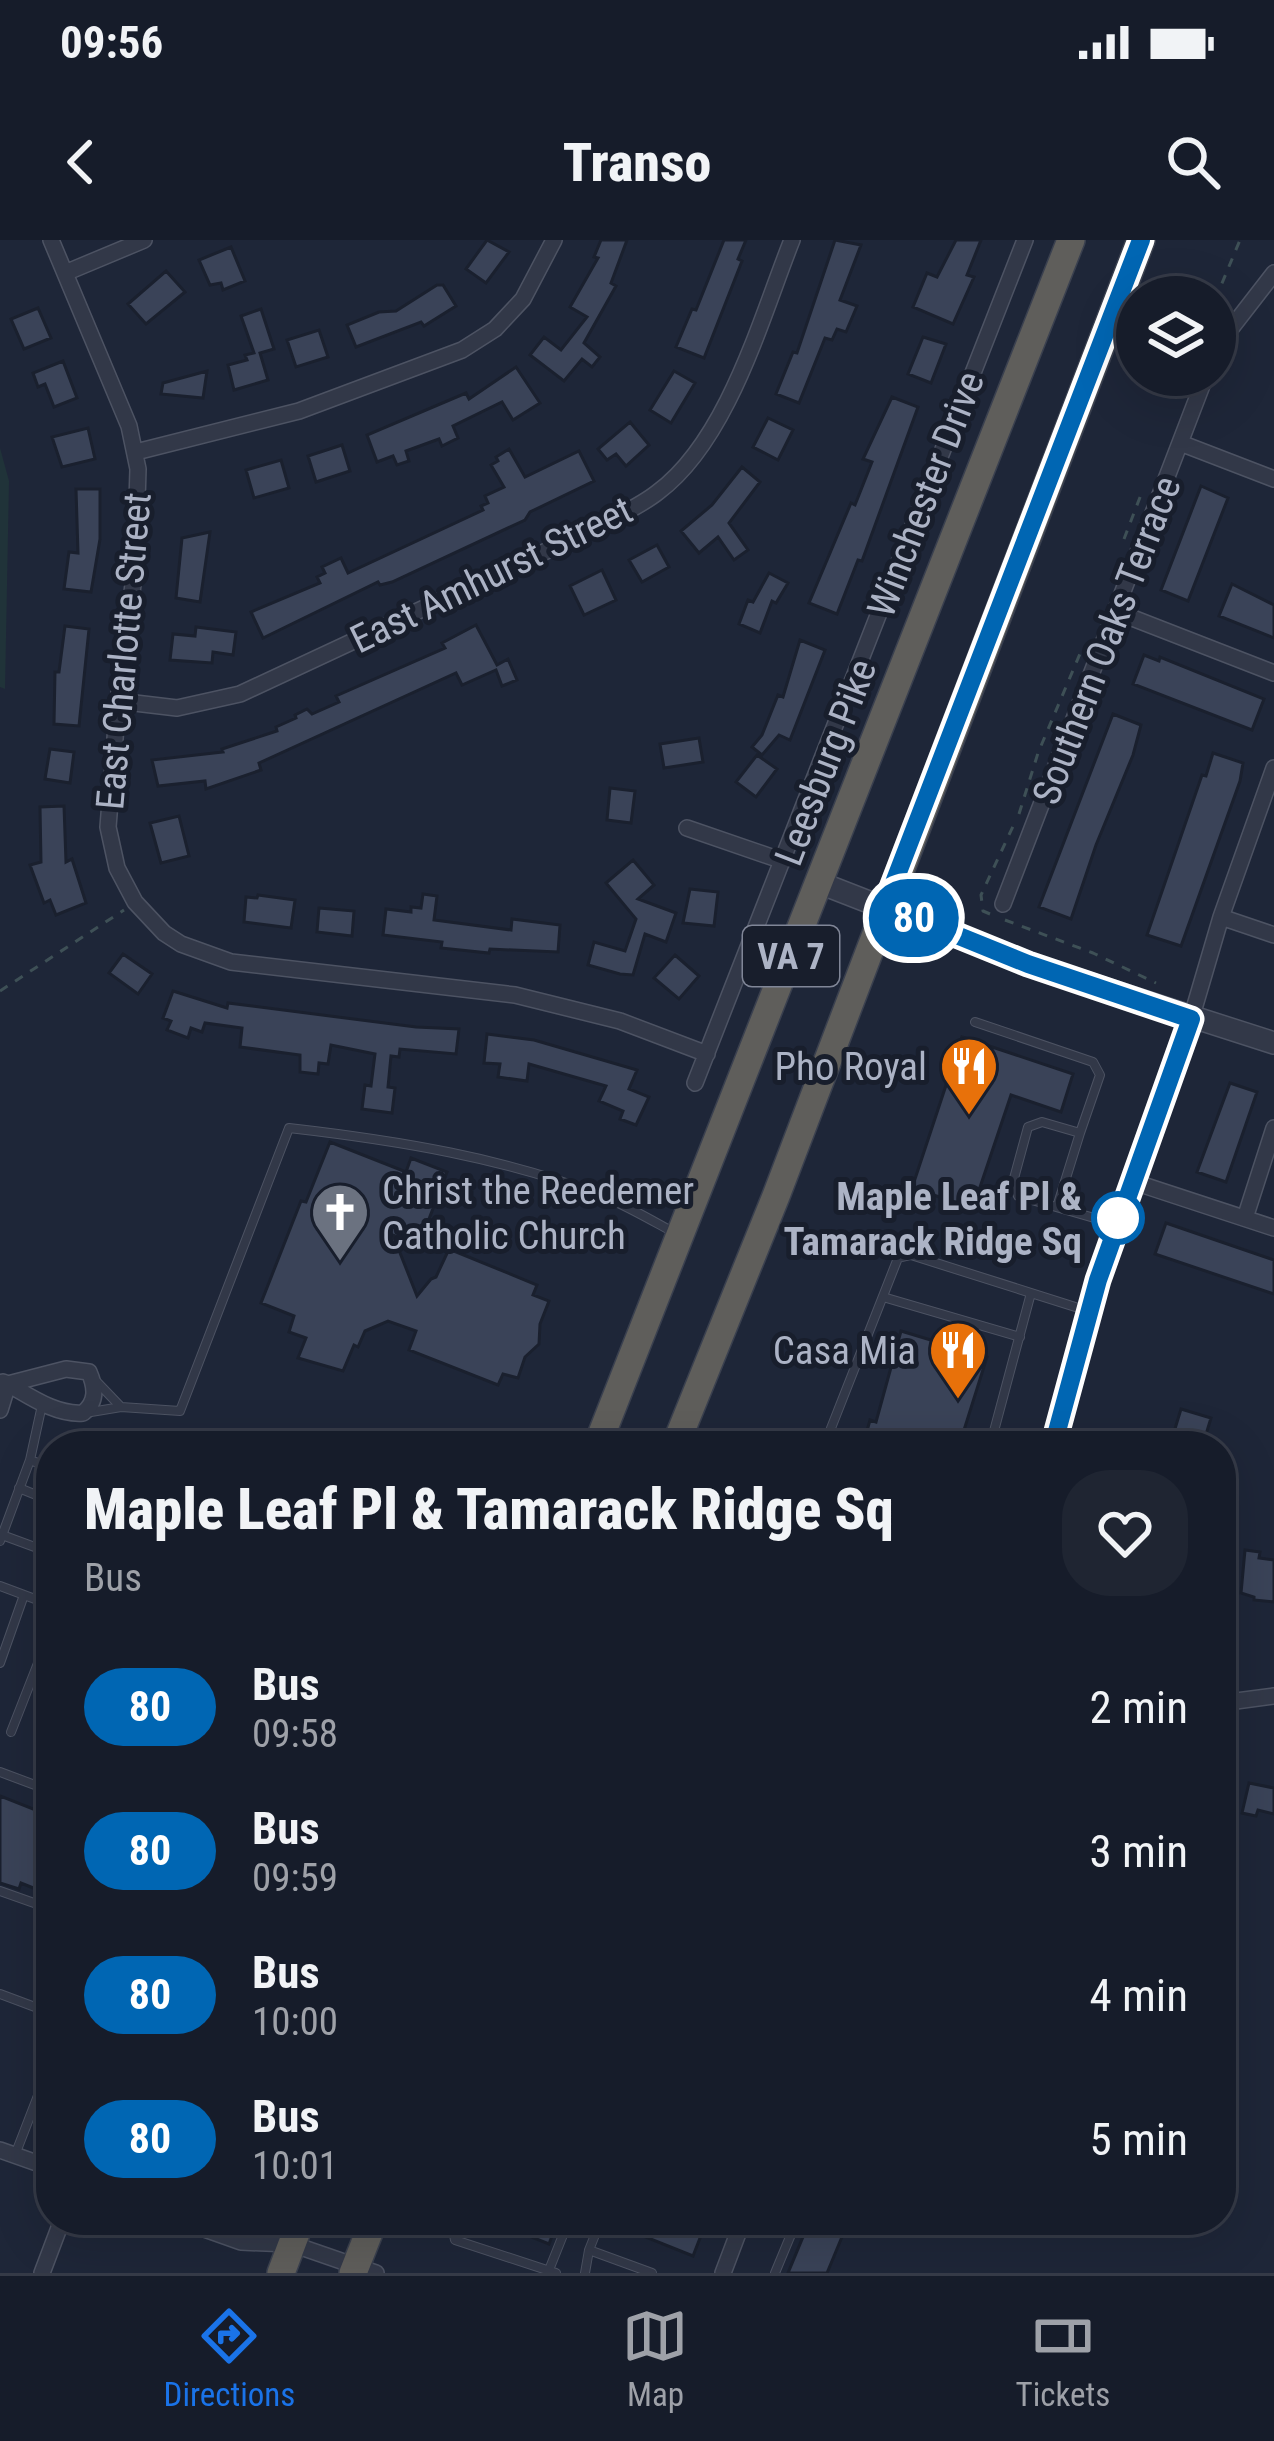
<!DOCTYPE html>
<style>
body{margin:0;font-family:"Roboto Condensed",sans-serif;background:#1f2532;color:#f1f3f6;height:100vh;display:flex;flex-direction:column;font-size:45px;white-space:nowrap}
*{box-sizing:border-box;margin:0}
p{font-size:39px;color:#9ea1a8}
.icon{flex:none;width:66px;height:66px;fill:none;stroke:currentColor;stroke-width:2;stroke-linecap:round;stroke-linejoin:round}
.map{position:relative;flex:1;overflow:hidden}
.sheet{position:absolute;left:36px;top:1191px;width:1200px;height:804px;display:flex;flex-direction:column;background:#161c2a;border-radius:48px;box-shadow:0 12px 48px #0002,0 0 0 3px #353a47}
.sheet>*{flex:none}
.badge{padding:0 24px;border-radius:39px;font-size:42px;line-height:78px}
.fabs{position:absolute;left:1116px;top:36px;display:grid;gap:24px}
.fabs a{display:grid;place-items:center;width:120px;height:120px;border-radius:50%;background:#161c2a;box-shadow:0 12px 48px #0002,0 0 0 3px #353a47;font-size:60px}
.map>.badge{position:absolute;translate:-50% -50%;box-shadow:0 0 0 6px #fff}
.round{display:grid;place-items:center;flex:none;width:126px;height:126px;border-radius:48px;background:#1f2532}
.headline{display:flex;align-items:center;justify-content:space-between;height:204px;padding:0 48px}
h1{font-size:57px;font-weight:800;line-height:90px}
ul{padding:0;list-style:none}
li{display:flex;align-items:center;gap:36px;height:144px;padding:0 48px}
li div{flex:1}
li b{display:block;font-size:45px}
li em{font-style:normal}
li .badge{min-width:132px;font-weight:700;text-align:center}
.status{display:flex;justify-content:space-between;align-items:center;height:84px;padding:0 60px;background:#161c2a;direction:ltr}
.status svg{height:33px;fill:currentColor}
header{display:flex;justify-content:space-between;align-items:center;height:156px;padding:0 48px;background:#161c2a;font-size:54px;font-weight:800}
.tabs{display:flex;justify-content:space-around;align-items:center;height:168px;border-top:3px solid #353a47;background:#161c2a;font-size:33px;color:#9ea1a8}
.tabs a{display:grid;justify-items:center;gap:6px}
.tabs .on{color:#1a73e8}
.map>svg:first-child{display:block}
.green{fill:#203339}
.building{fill:#3a4358;stroke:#1a202e;stroke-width:3}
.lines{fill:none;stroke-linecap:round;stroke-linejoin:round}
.service-casing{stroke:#4d5363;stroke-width:10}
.minor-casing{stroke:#4d5363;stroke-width:18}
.tertiary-casing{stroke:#4d5363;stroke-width:24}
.trunk-casing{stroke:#3a404f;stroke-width:30}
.path{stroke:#3e5056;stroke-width:3;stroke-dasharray:9 9;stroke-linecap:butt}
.service{stroke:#323848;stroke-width:8}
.minor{stroke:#323848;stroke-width:15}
.tertiary{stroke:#323848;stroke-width:21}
.trunk{stroke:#5f5e5b;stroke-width:27}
.line-casing{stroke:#fff;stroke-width:27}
.line{stroke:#0066b3;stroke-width:18}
.stop-dot{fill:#fff;stroke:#0066b3;stroke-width:6}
.labels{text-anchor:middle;stroke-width:10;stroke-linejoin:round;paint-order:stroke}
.shield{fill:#181e2c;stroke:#808697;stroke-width:3}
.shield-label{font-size:36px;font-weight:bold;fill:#acb3c5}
.street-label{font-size:39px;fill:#acb3c5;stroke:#181e2c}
.poi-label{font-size:39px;fill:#acb3c5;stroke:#181e2c;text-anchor:end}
.stop-label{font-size:39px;font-weight:bold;fill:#acb3c5;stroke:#181e2c;text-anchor:end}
</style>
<div class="status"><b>09:56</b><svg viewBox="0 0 49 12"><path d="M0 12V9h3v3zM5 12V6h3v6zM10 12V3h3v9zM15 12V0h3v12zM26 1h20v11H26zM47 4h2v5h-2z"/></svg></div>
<header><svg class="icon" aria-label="back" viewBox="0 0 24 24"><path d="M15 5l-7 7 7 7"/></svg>Transo<svg class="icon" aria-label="search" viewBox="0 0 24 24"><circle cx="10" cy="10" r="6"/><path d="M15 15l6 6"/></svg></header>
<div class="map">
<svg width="1274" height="2033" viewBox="0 0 1274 2033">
<rect width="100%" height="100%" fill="#1e2638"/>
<path class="green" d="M0 208 9 241 5 449 0 447Z"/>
<path class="building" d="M487 0 509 12 486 43 466 29Z
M601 0H627L611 43 616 46 584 103 600 117 592 127 582 119 564 141 530 115 544 97 561 110 587 77 570 67 598 18 594 17Z
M724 0H746L738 19 742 21 704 118 676 107 692 69 696 70Z
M835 0 861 5 840 60 857 66 846 92 837 89 832 100 825 98 799 163 776 154 793 112 797 113Z
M956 0H981L967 35 974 37 953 84 913 67 927 33 937 37Z
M231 7 245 41 223 50 221 43 210 45 199 20Z
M166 31 185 52 146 84 128 64Z
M437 45H443L456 66 424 86 421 82 356 107 347 85 379 72 396 71Z
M38 68 51 98 24 109 11 79Z
M261 69 274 109 260 113 268 140 234 150 228 125 247 120 245 115 254 113 241 76Z
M319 90 328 117 296 127 287 100Z
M923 97 946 104 931 143 908 134Z
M63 121 77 158 54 167 45 144 38 147 33 133Z
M516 127 540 163 513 180 502 162 453 186 458 198 442 206 439 199 406 211 409 221 397 225 393 216 377 222 367 195 466 153 469 159Z
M207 131 203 158 161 154 163 143Z
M674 131 695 143 671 183 650 170Z
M892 157 918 167 862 321 858 320 837 374 809 363 851 263 855 265 872 222 863 219Z
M768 178 793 190 778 220 753 207Z
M630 182 649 205 626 226 616 214 607 220 598 209Z
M88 188 95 219 62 227 52 197Z
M342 205 350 231 316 242 308 216Z
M509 209 525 237 579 211 594 241 530 272 525 280 392 342 380 345 378 342 263 398 251 372 320 343 317 337 325 333 322 327 341 318 348 333 483 270 481 266 488 263 485 256 504 247 491 225 498 221 496 217Z
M281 220 289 248 254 258 246 230Z
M742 227 760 242 729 283 748 310 734 320 718 297 699 313 681 291 712 265Z
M1201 246 1228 258 1188 361 1161 350Z
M76 249H100V299L91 352 64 349 69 312 78 313Z
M210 292 200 362 176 358 182 298Z
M657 305 669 327 642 342 629 320Z
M602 330 616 360 584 375 570 346Z
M769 333 788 343 776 363 772 361 760 393 739 384 748 360 753 362Z
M1232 344 1274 365V398L1219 376Z
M476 385 497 425 508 419 517 440 502 446 496 430 462 445 456 433 259 523 261 530 206 549 205 541 158 546 152 520 223 512 222 509 277 491 276 487 296 478 295 475 307 469 312 474 339 462 336 456 445 408 442 403Z
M65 386 89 389 79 486 54 484 55 432H59Z
M196 387 236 392 233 415 213 412 212 423 170 420 173 394 195 396Z
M800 400 825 410 790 500 779 495 762 515 752 507 762 495 778 455 783 457Z
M1144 415 1159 421 1160 417 1264 459 1252 490 1133 444Z
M1113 474 1141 485 1133 515 1096 605 1071 679 1039 667Z
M699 498 703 522 664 528 660 504Z
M50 509 74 512 70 543 45 539Z
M1213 513 1243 523 1240 541 1181 706 1147 695 1202 535 1206 536Z
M757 515 777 529 756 557 736 542Z
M610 548 635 551 631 583 607 580Z
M64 566 66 622 72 619 86 663 56 675 50 660 44 663 30 625 41 622 40 567Z
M179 576 189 616 161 623 150 583Z
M633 620 654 645 638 659 676 673 666 702 645 694 633 735 620 734 588 725 594 702 625 711 636 679 606 643Z
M690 649 718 652 714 686 683 683Z
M423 654 437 656 434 680 511 690 512 679 560 685 558 712 490 709 489 713 441 708 442 702 383 695 386 669 411 672V667L421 668Z
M258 655 295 660 291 688 244 682 246 657 257 658Z
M319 668 354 671 352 696 317 692Z
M123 714 152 734 138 754 109 733Z
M675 715 699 736 679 759 654 738Z
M173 751 227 768 228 763 416 787 459 789 456 814 400 809 399 817 391 816 388 847 395 848 392 873 362 869 365 845 371 846 375 814 331 805 328 824 319 823 318 834 300 832V815L240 807 242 788 205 783 202 792 191 788 188 798 167 790 171 781 163 778Z
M487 794 534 800 637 830 629 849 649 857 636 885 620 879 623 871 599 861 606 846 529 824 527 841 498 837 500 824 484 823Z
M962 797 1073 834 1061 872 1011 855 973 968 912 948Z
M1230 843 1257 852 1226 942 1197 932Z
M330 902 406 932 411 918 447 932 419 1005 393 995 417 1056 431 1039 436 1037 449 1009 537 1045 533 1055 549 1061 540 1084 539 1104 525 1117 518 1138 503 1134 498 1145 409 1110 416 1091 388 1081 365 1091 358 1107 354 1105 343 1131 298 1118 306 1098 289 1092 294 1076 261 1063 301 961 306 962Z
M1166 983 1274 1020V1054L1155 1014Z
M901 1091 987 1117 959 1206H868L864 1202 870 1180 876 1182Z
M1181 1169 1211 1178 1204 1201 1174 1192Z
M1245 1310 1260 1312 1259 1318 1274 1320V1362L1254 1360V1357L1241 1353Z
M1249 1543 1274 1548V1574L1258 1570 1256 1576 1242 1573Z
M0 1556 51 1576V1655L21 1643 19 1649 0 1643Z
M489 1980H558L549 2004Z
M637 1980H707L693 2016 633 1992Z
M810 1980 844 1992 827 2033H788Z"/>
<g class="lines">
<g class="service-casing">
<path id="service" d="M975 782 1093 822 1100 835 1080 893
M1057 967 1080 893 1042 882 1028 887 1013 942 1018 956 1115 984
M883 1057 1020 1097
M97 1142 120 1166
M91 1172 121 1167 180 1171 289 888C394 900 508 918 607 958 629 967 651 980 673 992
M824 1206 898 1018 911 1015 1088 1071
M990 1206 1031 1053
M30 1220 51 1228
M19 1248 51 1261
M2 1295 51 1313
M0 1301 30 1220 42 1165
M0 1346 51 1365
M0 1423 24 1355
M11 1492 51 1390
M0 1532 51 1551
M0 1651 51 1669
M0 1754 51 1773
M15 1915 51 1822
M451 1980 455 2000 556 2033
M589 2010 652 2033
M549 2030 569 1980
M585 2033 589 2010 601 1980
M775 2033 797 1980"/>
</g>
<g class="minor-casing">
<path id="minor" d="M51 0 129 186 138 229 135 329 118 461 108 587 117 628 135 662 164 693 181 704 231 722 515 755 620 781 707 814
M65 33 144 0
M1215 109 1274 33
M1183 204 1274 239
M136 212 299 171 462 110 495 89 523 59 554 0
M1117 372 1274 433
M118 461 177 468 240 454 602 285C621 274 642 265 658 252 728 200 761 78 792 0
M687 588 783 621
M1003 664 1206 135
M1221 677 1274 695
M695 843 1025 0
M1131 941 1274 988
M1245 978 1274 888
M66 1129 89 1132C96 1148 97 1162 83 1173 56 1175 31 1157 8 1144Z
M0 1170 8 1144 3 1142
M1053 1206 1098 1040 1191 779 1221 677 1274 528
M1221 1463 1274 1456
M0 1910 51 1928
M179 1980 241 2002 289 2004
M256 1980 292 2004 376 2033
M42 2033 62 1980
M723 2033 743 1980"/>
</g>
<g class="tertiary-casing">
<path id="tertiary" d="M820 643 1028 724 1274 803"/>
</g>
<g class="trunk-casing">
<path id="trunk" d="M597 1206 1071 0
M675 1206 776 956 1141 0
M281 2033 301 1980
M353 2033 374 1980"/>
</g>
<path class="path" d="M1215 60 1240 0
M1124 299 1142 252
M1019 574 1038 513 1082 409
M990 674 983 671 981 655 1015 582
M1005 680 1093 713 1156 743
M0 751 124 670"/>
<use href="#service" class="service"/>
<use href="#minor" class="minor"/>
<use href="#tertiary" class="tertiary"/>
<use href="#trunk" class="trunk"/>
</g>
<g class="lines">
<g class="line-casing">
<path id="line" d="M1053 1206 1098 1040 1191 779 1028 724 885 666 1141 0"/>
</g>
<use href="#line" class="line"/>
</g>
<defs>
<g id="restaurant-pin" transform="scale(3)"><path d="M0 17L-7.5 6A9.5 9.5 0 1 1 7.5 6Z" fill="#e8710a" stroke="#181e2c"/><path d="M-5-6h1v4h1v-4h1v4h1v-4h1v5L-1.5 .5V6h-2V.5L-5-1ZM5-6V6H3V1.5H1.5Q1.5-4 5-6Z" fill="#fff"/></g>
<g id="church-pin" transform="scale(3)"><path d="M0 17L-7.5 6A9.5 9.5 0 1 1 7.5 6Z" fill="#6b7280" stroke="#181e2c"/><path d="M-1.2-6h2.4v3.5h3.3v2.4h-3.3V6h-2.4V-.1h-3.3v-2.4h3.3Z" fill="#fff"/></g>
</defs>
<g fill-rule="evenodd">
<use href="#restaurant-pin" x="969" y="826"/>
<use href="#church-pin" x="340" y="972"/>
<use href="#restaurant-pin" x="958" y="1110"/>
</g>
<circle class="stop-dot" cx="1118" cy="978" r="24"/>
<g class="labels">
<rect class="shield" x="743" y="686" width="96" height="60" rx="9"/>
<g class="shield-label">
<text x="791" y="729">VA 7</text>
</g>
<g class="street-label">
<text transform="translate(925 254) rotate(-69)" y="14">Winchester Drive</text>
<text transform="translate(491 334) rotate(-26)" y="14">East Amhurst Street</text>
<text transform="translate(1106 400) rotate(-69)" y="14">Southern Oaks Terrace</text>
<text transform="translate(123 411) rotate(-85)" y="14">East Charlotte Street</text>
<text transform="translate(825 522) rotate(-69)" y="14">Leesburg Pike</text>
</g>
<g class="poi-label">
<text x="927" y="840">Pho Royal</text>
<text x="382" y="964" text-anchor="start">Christ the Reedemer<tspan x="382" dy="45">Catholic Church</tspan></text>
<text x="916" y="1124">Casa Mia</text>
</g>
<g class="stop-label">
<text x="1082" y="970">Maple Leaf Pl &amp;<tspan x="1082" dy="45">Tamarack Ridge Sq</tspan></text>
</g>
</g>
</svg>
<div class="fabs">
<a><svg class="icon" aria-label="layers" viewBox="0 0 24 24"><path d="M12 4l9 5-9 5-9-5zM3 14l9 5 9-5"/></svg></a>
</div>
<b class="badge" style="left:914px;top:678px;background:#0066b3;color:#fff">80</b>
<section class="sheet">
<div class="headline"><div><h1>Maple Leaf Pl &amp; Tamarack Ridge Sq</h1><p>Bus</p></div><a class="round"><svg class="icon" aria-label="heart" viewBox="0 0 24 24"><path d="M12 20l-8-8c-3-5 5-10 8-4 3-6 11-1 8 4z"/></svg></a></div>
<ul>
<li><span class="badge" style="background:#0066b3;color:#fff">80</span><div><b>Bus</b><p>09:58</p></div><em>2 min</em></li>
<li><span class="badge" style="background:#0066b3;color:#fff">80</span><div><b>Bus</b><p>09:59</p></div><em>3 min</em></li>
<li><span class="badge" style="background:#0066b3;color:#fff">80</span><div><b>Bus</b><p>10:00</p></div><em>4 min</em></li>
<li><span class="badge" style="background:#0066b3;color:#fff">80</span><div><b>Bus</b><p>10:01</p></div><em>5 min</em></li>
</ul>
</section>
</div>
<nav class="tabs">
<a class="on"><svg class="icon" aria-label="directions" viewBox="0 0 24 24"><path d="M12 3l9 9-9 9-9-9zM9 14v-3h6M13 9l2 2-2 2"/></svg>Directions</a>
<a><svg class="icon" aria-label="map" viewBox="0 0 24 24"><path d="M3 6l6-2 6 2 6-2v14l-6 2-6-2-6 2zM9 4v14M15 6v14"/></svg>Map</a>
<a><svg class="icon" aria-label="tickets" viewBox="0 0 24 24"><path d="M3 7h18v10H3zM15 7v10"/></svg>Tickets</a>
</nav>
